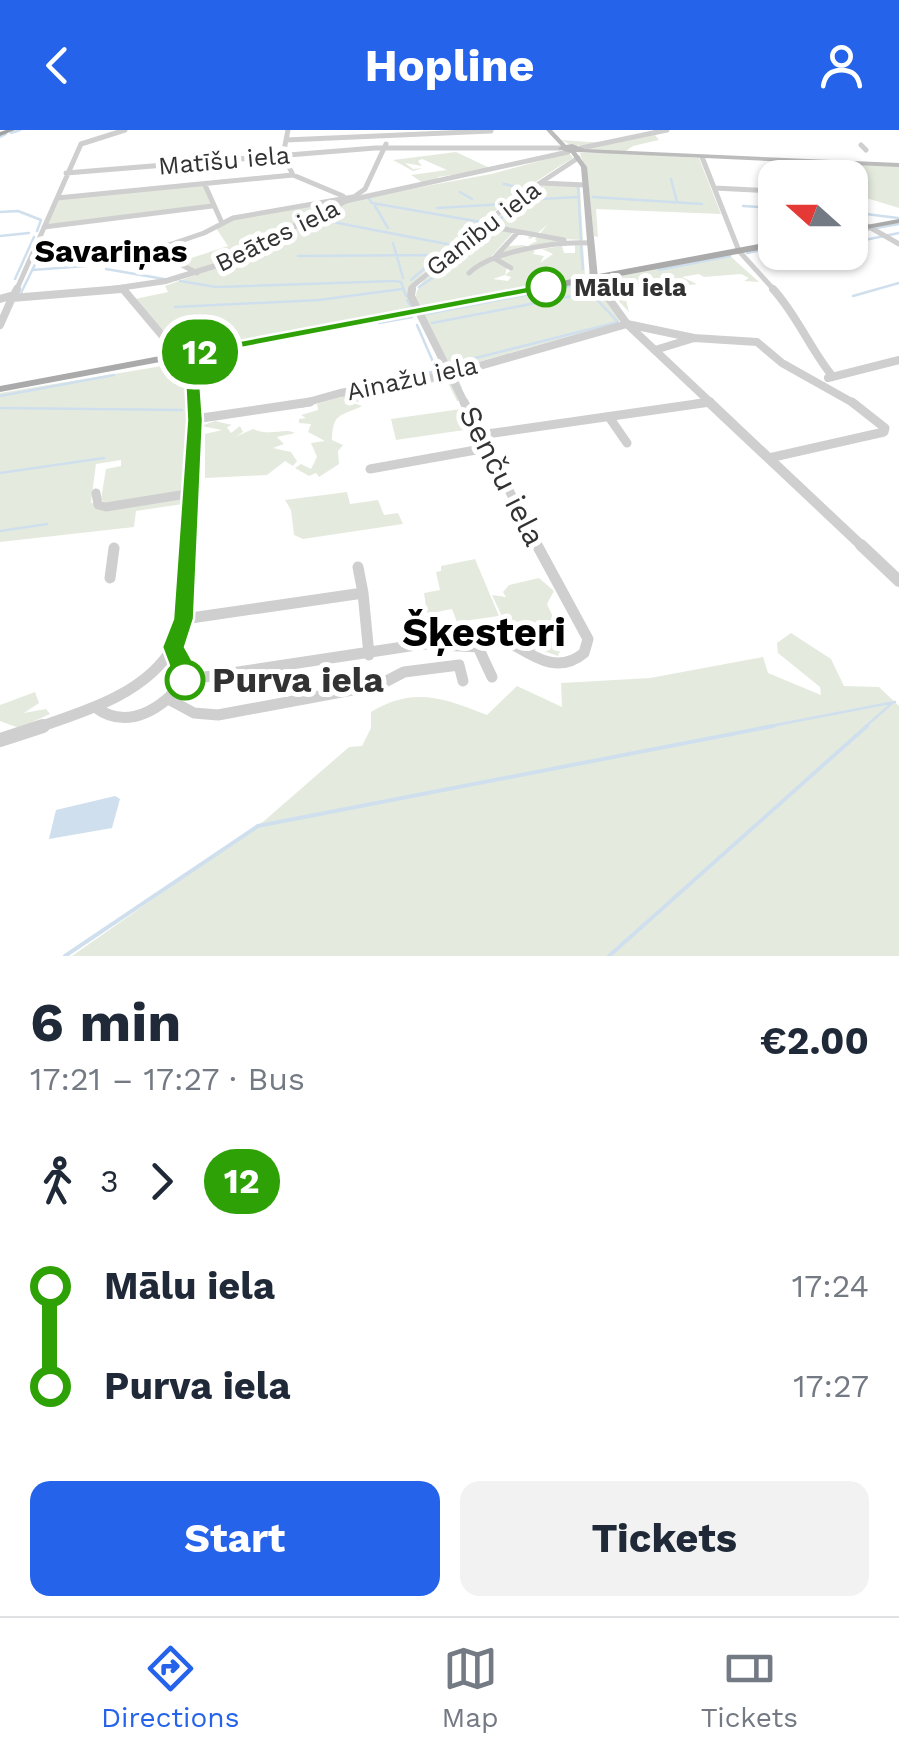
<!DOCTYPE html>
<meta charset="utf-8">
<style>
body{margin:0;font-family:"Work Sans",sans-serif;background:#f2f2f3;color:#1f2937;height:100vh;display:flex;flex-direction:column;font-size:38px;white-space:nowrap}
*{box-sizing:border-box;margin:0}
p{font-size:32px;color:#747a83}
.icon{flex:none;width:55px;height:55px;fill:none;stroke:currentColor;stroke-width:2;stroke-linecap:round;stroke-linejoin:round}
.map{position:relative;height:826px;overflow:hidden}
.details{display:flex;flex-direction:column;background:#fff;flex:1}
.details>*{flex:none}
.badge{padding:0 20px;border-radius:32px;font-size:35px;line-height:65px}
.needle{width:65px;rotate:291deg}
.tools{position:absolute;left:758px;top:30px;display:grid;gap:20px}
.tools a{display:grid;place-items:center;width:110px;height:110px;border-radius:20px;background:#fff;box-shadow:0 2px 8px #0004;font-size:50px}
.map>.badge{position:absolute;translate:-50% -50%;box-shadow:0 0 0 5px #fff}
.legs{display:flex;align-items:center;gap:15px;height:110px;padding:0 30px;font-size:32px}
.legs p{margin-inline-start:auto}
.summary{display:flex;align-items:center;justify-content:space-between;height:170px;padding:0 30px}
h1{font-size:55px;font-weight:700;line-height:75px}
.button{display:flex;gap:20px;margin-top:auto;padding:20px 30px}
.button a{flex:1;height:115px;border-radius:20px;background:#2563eb;color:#fff;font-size:40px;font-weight:700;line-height:115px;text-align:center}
.button a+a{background:#f2f2f3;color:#1f2937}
ul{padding:0 30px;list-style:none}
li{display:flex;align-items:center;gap:35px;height:100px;font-size:38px}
li i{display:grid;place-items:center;width:15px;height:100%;margin:0 12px;background:currentColor}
li i::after{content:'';width:25px;height:25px;margin:-12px;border:8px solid;border-radius:50%;background:#fff}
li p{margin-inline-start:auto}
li:first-child i{background:linear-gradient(#0000 50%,currentColor 0)}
li:last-child i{background:linear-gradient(currentColor 50%,#0000 0)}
header{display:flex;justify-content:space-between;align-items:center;height:130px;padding:0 30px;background:#2563eb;color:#fff;font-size:45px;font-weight:700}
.tab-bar{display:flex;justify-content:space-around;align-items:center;height:140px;border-top:2px solid #e0e1e3;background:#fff;font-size:28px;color:#747a83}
.tab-bar a{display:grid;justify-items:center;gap:5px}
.tab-bar .on{color:#2563eb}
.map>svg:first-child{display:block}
.green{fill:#e4ebde}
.water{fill:#cfdfed}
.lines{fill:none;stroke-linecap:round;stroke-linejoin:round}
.stream-far1{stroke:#cfdfed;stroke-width:2.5}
.stream{stroke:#cfdfed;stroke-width:4}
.minor-far4{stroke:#cfcfcf;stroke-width:5}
.minor-far3{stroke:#cfcfcf;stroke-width:8}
.minor-far2{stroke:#cfcfcf;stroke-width:9}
.minor-far1{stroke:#cfcfcf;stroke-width:11}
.minor{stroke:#cfcfcf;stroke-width:14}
.tertiary-far4{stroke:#cfcfcf;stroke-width:5}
.tertiary-far3{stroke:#cfcfcf;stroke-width:6}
.tertiary-far2{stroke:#cfcfcf;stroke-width:8}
.tertiary-far1{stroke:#cfcfcf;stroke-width:10}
.tertiary{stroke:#cfcfcf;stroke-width:12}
.secondary{fill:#bcbcbc;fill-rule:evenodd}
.primary{fill:#aaa;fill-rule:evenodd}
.trunk{fill:#a2a2a2;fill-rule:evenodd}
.line-1{fill:#2da105;stroke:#fff;stroke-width:2.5}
.stop-1-dot{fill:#fff;stroke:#2da105;stroke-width:5}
.labels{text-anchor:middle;stroke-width:10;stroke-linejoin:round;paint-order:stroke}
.far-street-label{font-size:25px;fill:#323232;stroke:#fff}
.far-stop-label{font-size:25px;font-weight:bold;fill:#323232;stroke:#fff;text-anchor:start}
.street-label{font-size:30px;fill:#323232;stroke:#fff}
.far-district-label{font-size:32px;font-weight:bold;fill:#000;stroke:#fff}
.near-stop-label{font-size:35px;font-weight:bold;fill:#323232;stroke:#fff;text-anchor:start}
.district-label{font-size:40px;font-weight:bold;fill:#000;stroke:#fff}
</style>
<header><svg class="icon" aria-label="back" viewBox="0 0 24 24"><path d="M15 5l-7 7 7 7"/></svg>Hopline<svg class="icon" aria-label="person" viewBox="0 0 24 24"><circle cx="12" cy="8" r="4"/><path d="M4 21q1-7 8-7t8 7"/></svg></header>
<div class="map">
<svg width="899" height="826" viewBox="0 0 899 826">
<rect width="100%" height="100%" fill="#fff"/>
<path class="green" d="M655 5 659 10 633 16 623 23 699 28 721 84 596 79 598 107 594 106 588 50 580 23H577H603L585 19Z
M561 10 605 13 576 16 569 23 573 28C517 62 459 105 414 153V180L187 220 182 219H192C166 215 151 189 135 169L168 162 165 156 223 135 351 70 491 44 569 23 571 15Z
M456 22 492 39 438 47 436 52 362 64 423 53 411 45 447 40 422 29 418 31 422 36 405 33 413 39 423 38 413 41 393 30Z
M824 33 899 36V78L850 63V48L827 47 834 45Z
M540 54 580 56 583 110 562 109 561 113 533 118 529 115 537 111 535 109 548 94 531 109 528 108 531 103 518 104 519 102 515 100 490 128 507 137 505 145 493 149 508 151 511 147 505 145 514 138 496 128 510 112 509 116 524 115 535 121 533 124 544 126 540 133 553 124 542 119 562 116 564 123H575V114H583L585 147 592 140 590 146 425 178 421 177 416 167C415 141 516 69 540 54Z
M205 55 212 76 44 97 57 68Z
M345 70 198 142 182 131 228 116 216 98 235 89Z
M729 125 759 152 744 151 749 148 741 144 704 147 699 144 682 147 697 154 676 157 679 160 666 164 663 162 669 160 662 155 623 158 630 164H639L626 170 629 182 612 164 620 181 602 153 611 163 604 150 607 148Z
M589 151 596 153 620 190 618 193 456 238 450 235 424 184Z
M174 234 183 238 188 250 185 361 105 373 101 369 106 339 121 336V330L96 334 91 372 96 376 184 366 183 374 136 381 134 397 0 412V263Z
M441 244 458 248 462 258 456 263 467 272 457 271 446 249 401 262 388 256 380 259 385 262 371 271 351 272 362 276C340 287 333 282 332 310L343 315 338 321 339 334 319 347 316 343 309 346 295 338 301 334 311 339 317 327 311 313 325 311 308 302 311 294 299 293V289L306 288 301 285 318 280 317 274 346 264Z
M461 279 471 299 396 310 391 289Z
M215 291 232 295 227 297 231 303 240 296 243 302 235 307 253 299C273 307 283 297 295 303L277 307 284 314 273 318 291 322 297 331 293 336 285 331 267 345 205 348V304L222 300 201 296Z
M347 362 350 374 378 370 384 385 398 383 403 394 303 409 294 405 291 380 285 370Z
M475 429 499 486 457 492 452 479 427 484 424 463 440 460 436 442 441 441V436Z
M539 448 554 461 547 474 559 500 543 507 556 511 561 518 558 526 544 521 541 515 533 522 513 510 515 506 507 500 508 494 498 490 501 484 492 465 506 467 503 462 509 455Z
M791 503 831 529 844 556 879 557 899 576V826H72L264 691 349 617 362 616 371 598V582C413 556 444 568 487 585L517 556 562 577 561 553 650 548 763 527 768 543 821 565 820 557 778 523 777 513Z
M35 562 39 573 24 583 46 579 50 584 19 598 0 591V575Z"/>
<path class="water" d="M115 666 120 669 112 698 49 709 56 680Z"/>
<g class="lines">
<path class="stream-far1" d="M11 3 20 0
M0 7 6 4
M671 49 677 72
M504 54 526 59
M578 57 581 110
M460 62 472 69
M760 63 769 77
M368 67 372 73 481 92
M593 67 702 74
M522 70 579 67
M520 72 534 60
M375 76 388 98
M743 76 775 78
M437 78 505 74
M0 82 18 81 41 90 37 101
M850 82 898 88
M317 89 452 115
M492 96 517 74
M876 98 899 94
M850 103 868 100
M0 106 29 103
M393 113 403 148
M850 113 899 103
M581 116 583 139
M80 118 93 134
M747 123 775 117
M298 126 438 125
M453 129 488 99
M106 139 164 149
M32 140 86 136
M659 140 730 126
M441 142 448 135
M15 149 34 107
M411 150 466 103
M180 151 216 157 395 151 401 152 406 166
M419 157 437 145
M20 165 43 118
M853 166 899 153
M407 170 412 178
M175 177 319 170 402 159
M427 184 581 154
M379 193 412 187
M432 193 588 163
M456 233 618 192 585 157
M383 252 437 241 417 195
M0 266 114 245
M0 278 182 280
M0 343 104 328
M0 401 47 394
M760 598 895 572
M864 598 891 574"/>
<path class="stream" d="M65 826 258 696 773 596
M609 826 867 596"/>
<path class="minor-far4" d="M288 0 283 25 293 45 343 66
M286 10 491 1
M861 15 866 20
M702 27 739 121 775 161
M66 43 375 18H560
M541 53 585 55
M205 55 222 93
M714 58 775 61
M354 67 365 59 386 14
M57 68 293 45
M850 86 899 114
M482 95 564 110
M44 97 212 76
M496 126 518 102
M494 128 511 138
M197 143 154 120 204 103 233 88 353 67
M469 143C491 121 558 111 590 113
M16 161 81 14 125 0
M412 161 413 156 511 72 578 28"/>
<path class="minor-far3" d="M123 159 187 235 196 274
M412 159 411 166 465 274
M773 159C797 185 810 219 833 247
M0 169 14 165 17 159
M655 220 694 208 757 212 782 233 855 274
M828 248 899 230
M301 274 340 263 451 244 627 194 694 208
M695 274 710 272"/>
<path class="minor-far2" d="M464 272 538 417
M609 287 627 313
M195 289 310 272
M480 305 710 272
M769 328 884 302 885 298 852 272
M370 339 487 318
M96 363 98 375 106 377 193 363
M191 417 195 272"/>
<path class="minor-far1" d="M358 437 363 463
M110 448 114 418
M184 489 363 463 369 525
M423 514C444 503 468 498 491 504 521 513 550 551 584 523L588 509 537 415
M185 550 423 514 478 517 492 547
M168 569 194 583 218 585 379 555 404 542 459 535 463 551
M95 577C128 602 163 578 185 550L183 535 173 517
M36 598C84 582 148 563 174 515 190 486 189 447 191 415"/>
<path class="minor" d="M0 610 43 596"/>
<path class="tertiary-far4" d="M581 18 667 0
M341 72 568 22"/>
<path class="tertiary-far3" d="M594 148 603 161
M99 161 166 151 215 136 349 69"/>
<path class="tertiary-far2" d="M602 159 627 194 712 274
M0 195 12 168 121 159"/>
<path class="tertiary-far1" d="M709 272 863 417"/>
<path class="tertiary" d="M861 415 899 451"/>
<path class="secondary" d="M546 0H552L566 15 572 14 585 19 899 33V37L576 22 587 37 598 148 594 151 590 148 581 37 571 23 558 19 561 16Z"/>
<path class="primary" d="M899 89V93L850 102V98Z
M775 111V117L0 262V256Z"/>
<path class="trunk" d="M6 0H15L0 6V2Z"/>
</g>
<path class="line-1" d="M546 153 551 159 189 228 200 248 203 290 194 489 185 517C192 529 201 543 194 557H177L162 517 173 489 187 290 185 248 175 223Z"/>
<g class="stop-1-dot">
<circle cx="546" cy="157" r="18"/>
<circle cx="185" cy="550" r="18"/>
</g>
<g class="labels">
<g class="far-street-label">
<text transform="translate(224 30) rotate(-5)" y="9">Matīšu iela</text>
<text transform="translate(483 98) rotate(-38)" y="9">Ganību iela</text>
<text transform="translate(277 105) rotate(-26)" y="9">Beātes iela</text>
<text transform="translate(412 248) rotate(-12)" y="9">Ainažu iela</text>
</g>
<g class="far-stop-label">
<text x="574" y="166">Mālu iela</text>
</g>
<g class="street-label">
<text transform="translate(502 346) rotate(63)" y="10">Senču iela</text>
</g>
<g class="far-district-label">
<text x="111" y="132">Savariņas</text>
</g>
<g class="near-stop-label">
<text x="212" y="562">Purva iela</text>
</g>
<g class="district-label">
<text x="484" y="516">Šķesteri</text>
</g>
</g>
</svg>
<div class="tools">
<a><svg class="needle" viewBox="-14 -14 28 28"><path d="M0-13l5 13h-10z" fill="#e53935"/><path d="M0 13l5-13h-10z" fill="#747a83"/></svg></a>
</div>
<b class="badge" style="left:200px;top:222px;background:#2da105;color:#fff">12</b>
</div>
<section class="details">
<div class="summary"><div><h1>6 min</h1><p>17:21 – 17:27 · Bus</p></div><b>€2.00</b></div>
<div class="legs"><svg class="icon" aria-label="walk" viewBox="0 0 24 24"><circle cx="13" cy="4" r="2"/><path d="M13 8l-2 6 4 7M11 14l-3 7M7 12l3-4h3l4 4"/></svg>3<svg class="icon" aria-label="forward" viewBox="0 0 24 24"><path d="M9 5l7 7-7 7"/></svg><b class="badge" style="background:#2da105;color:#fff">12</b></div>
<ul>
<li><i style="color:#2da105"></i><b>Mālu iela</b><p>17:24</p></li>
<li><i style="color:#2da105"></i><b>Purva iela</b><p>17:27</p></li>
</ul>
<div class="button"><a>Start</a><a>Tickets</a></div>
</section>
<nav class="tab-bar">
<a class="on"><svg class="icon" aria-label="directions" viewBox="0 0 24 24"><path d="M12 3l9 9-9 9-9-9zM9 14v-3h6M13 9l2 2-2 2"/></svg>Directions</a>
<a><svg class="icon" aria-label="map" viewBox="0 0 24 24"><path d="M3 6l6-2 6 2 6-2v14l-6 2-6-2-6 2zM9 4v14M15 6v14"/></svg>Map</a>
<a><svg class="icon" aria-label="tickets" viewBox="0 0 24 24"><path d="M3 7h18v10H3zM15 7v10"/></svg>Tickets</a>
</nav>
